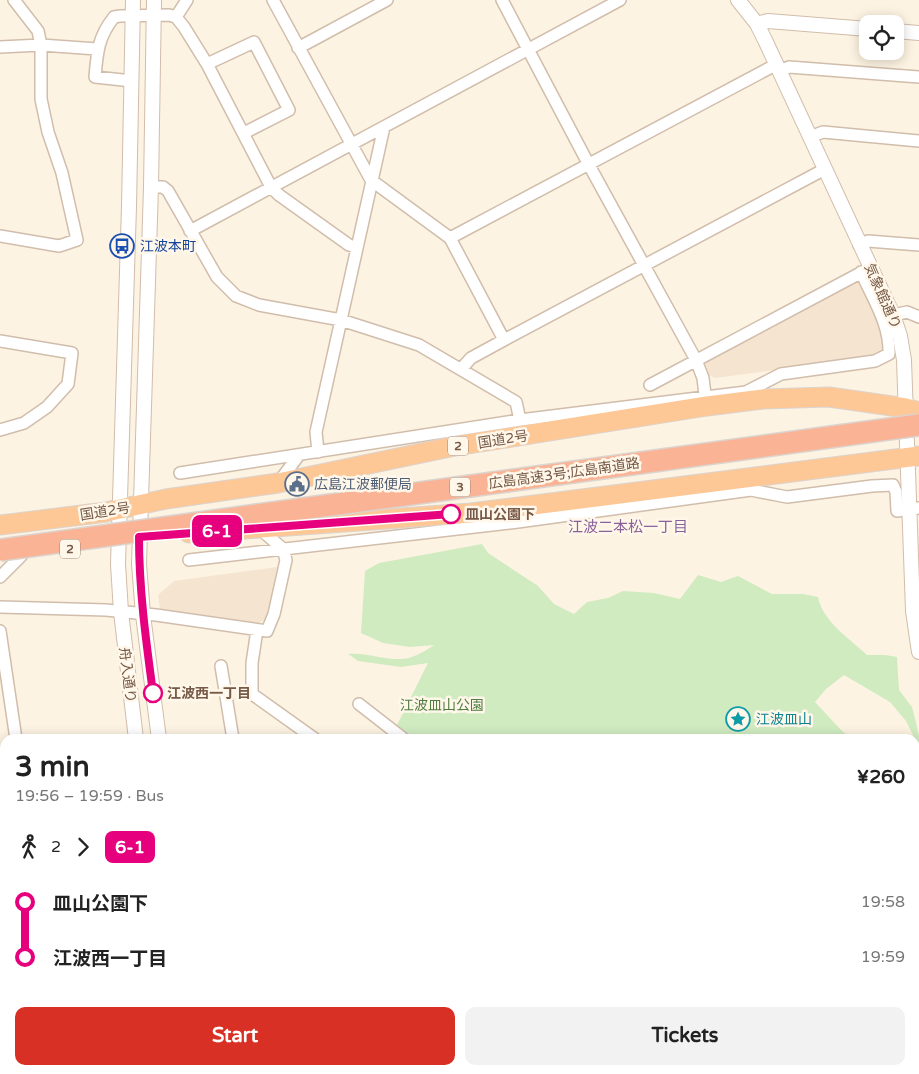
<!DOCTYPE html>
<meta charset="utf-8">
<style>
body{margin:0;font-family:"Varela Round","Noto Sans JP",sans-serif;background:#f2f2f2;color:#222;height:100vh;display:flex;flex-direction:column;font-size:19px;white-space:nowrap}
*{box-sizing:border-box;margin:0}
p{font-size:16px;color:#767676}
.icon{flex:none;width:28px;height:28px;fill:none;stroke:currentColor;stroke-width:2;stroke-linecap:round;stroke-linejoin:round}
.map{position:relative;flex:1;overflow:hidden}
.panel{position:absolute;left:0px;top:734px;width:920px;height:341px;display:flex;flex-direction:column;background:#fff;border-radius:15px 15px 0 0;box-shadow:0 2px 12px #0003}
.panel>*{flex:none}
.badge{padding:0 10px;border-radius:8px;font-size:18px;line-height:32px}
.buttons{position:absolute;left:859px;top:15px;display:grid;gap:10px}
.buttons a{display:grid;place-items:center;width:45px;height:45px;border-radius:10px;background:#fff;box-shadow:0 2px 12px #0003;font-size:25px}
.map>.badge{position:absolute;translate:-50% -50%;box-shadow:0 0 0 2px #fff}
.legs{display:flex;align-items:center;gap:8px;height:55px;padding:0 15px;font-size:16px}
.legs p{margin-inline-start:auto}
.headline{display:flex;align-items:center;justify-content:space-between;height:85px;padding:0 15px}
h1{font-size:28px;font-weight:700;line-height:38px}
.cta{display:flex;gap:10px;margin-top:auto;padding:10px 15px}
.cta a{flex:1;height:58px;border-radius:10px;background:#d93025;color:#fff;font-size:20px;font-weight:700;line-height:58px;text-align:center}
.cta a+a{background:#f2f2f2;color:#222}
ul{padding:0 15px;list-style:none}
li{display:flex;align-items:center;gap:18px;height:55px;font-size:19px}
li i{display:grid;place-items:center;width:8px;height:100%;margin:0 6px;background:currentColor}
li i::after{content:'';width:12px;height:12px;margin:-6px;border:4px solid;border-radius:50%;background:#fff}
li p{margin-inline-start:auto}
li:first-child i{background:linear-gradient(#0000 50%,currentColor 0)}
li:last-child i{background:linear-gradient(currentColor 50%,#0000 0)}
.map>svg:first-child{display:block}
.residential{fill:#f5e5d0}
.industrial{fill:#ece5dd}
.green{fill:#d0ebc0}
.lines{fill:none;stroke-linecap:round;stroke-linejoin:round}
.minor-casing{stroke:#d1bdab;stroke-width:14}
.tertiary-casing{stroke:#d1bdab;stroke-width:16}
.trunk-casing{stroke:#dbd4cf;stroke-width:21}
.minor{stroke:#fff;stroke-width:11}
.tertiary{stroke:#fff;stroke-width:14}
.trunk{stroke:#fdc796;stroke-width:19}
.motorway-bridge-casing{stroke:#dbd4cf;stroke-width:24;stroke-linecap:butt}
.motorway-bridge{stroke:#fbb395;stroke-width:21}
.line-1-casing{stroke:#fff;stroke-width:11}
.line-1{stroke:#e6007e;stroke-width:8}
.stop-1-dot{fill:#fff;stroke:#e6007e;stroke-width:2.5}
.labels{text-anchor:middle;stroke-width:5;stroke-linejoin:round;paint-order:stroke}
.shield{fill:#fff7e9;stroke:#9f8878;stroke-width:1}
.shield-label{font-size:12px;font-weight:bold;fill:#765947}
.transit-label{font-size:14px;fill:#164399;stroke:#fff7e9;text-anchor:start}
.street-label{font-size:14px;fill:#765947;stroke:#fff7e9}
.service-label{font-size:14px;fill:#4e5e75;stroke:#fff7e9;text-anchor:start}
.stop-label{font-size:14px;font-weight:bold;fill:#765947;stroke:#fff7e9;text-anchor:start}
.park-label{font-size:14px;fill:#4f7c3f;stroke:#fff7e9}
.culture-label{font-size:14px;fill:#0d838f;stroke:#fff7e9;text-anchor:start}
.neighbourhood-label{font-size:15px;fill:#89629a;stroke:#fff7e9}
</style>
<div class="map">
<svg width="919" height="1074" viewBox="0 0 919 1074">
<rect width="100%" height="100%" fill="#fdf3e2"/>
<path class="residential" d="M852 280 860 282 879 322 885 347 878 356 715 378 709 375 704 359Z
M277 567 268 617 258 624 160 609 158 595 174 581Z
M524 1070H654L651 1074H522Z"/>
<path class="industrial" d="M299 1070H399L397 1074H297Z"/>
<path class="green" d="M482 544 488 553 538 586 554 604 574 614 587 602 608 598 623 591 654 593 680 599 698 575 721 582 738 576 772 594H803L818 597C823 622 849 638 867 655H885L897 657 899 690 912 707 919 735V748L915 763V739L906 721 890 702 844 675 826 689 815 702 842 731 853 739H413L396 727 428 663 401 667 358 661 348 654C365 652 381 659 398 659 411 660 424 652 434 645L410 647 383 643 361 633 365 571 379 563Z"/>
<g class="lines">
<g class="minor-casing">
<path id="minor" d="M273 0 371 180 450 238 504 340
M502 0 589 165 696 360 703 378 706 403
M176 17 184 27 207 64 271 187 279 195 349 245 357 247
M0 47 41 45 97 49
M298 48 387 0
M207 64 254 42 289 110 244 133
M780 71 789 67 919 77
M132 81 95 77C97 53 98 37 114 17L120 16 169 15 176 17 187 0
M810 137 823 132 919 141
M151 187H163L168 191 217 277 236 296 259 305 341 320 419 345 516 402 520 420
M190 231 620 0
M0 236 59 246 77 240 62 173 48 132 41 99V45L38 31 14 0
M450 238 777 64
M859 245 868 241 919 245
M893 315 907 312 919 317
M0 341 72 353 68 384 47 407 24 423 0 430
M461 369 471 358 504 340 825 169
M650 385 866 270
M318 452 316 432 384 127
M180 473 520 420 746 392 781 374 875 361 889 354C890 324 873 299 861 272
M278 483 299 455
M189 560 518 522 751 490 787 497 872 486 893 485 896 492 897 511 919 508
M0 577 21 556
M0 607 106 610 156 615 267 631 274 614 286 560 283 549 259 528
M257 630 252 663V694L315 739
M0 631 16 739
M221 666 233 739
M359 704 404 739
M915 797 919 789
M3 984H5
M0 1059 5 1058
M284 1074 286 1070
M510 1074 512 1070
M589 1074 591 1070
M658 1074 662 1070"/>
</g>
<g class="tertiary-casing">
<path id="tertiary" d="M133 0 129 206 118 564 121 612 136 739
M154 0 151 187 139 564 143 615 159 739
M738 0 757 24 765 40 893 315 900 336 904 360 913 611 919 652
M757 24 768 21 868 29
M895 31 919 33
M179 1070V1074
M201 1070V1074"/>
</g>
<g class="trunk-casing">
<path id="trunk" d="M0 525 106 512 166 499 278 483 455 446 707 406 763 399 829 397 906 408 919 412
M189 533 471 513 919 456"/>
</g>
<use href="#minor" class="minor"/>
<use href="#tertiary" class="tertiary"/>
<use href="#trunk" class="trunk"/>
<g class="motorway-bridge-casing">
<path id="motorway-bridge" d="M0 550 919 425"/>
</g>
<use href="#motorway-bridge" class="motorway-bridge"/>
</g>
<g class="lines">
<g class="line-1-casing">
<path id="line-1" d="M153 693C146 641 139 590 139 537L451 514"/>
</g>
<use href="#line-1" class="line-1"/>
</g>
<defs>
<g id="bus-ring" transform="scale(1.25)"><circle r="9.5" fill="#fff7e9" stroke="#1a4fb4" stroke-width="1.5"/><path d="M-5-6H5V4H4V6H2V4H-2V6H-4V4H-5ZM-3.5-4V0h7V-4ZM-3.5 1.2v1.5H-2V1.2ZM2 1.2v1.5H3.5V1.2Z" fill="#1a4fb4"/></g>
<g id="civic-ring" transform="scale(1.25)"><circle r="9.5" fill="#fff7e9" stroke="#5c6f8a" stroke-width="1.5"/><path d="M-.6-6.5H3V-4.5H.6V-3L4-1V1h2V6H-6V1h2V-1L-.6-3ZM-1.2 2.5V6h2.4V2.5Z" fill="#5c6f8a"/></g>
<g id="sight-ring" transform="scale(1.25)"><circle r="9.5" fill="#fff7e9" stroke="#0f9aa8" stroke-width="1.5"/><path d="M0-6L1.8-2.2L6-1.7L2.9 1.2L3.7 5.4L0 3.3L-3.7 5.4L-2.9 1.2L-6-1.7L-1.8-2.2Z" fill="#0f9aa8"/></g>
</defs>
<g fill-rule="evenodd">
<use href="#bus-ring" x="122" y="246"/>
<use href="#civic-ring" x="297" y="484"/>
<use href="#sight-ring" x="738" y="719"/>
</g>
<g class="stop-1-dot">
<circle cx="451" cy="514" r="9"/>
<circle cx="153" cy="693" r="9"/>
</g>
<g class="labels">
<g class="shield">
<rect x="448" y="436.5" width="20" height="19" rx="4"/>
<rect x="450" y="477.5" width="20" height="19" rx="4"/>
<rect x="60" y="539.5" width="20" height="19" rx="4"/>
</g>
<g class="shield-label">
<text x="458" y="450">2</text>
<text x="460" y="491">3</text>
<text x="70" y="553">2</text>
</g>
<g class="transit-label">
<text x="140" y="251">江波本町</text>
</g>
<g class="street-label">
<text transform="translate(883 296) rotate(66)" y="5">気象館通り</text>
<text transform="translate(503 439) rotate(-9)" y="5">国道2号</text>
<text transform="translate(564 473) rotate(-8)" y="5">広島高速3号;広島南道路</text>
<text transform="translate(105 511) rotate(-9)" y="5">国道2号</text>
<text transform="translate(128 675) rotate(83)" y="5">舟入通り</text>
</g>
<g class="service-label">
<text x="314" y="489">広島江波郵便局</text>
</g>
<g class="stop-label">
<text x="465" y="519">皿山公園下</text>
<text x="167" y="698">江波西一丁目</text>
</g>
<g class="park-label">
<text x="442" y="710">江波皿山公園</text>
</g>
<g class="culture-label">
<text x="756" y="724">江波皿山</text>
</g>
<g class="neighbourhood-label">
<text x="628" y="532">江波二本松一丁目</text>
</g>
</g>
</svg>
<div class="buttons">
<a><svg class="icon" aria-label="locate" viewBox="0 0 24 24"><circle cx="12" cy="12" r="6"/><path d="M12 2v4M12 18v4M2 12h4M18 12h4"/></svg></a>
</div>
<b class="badge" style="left:217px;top:531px;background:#e6007e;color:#fff">6-1</b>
<section class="panel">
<div class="headline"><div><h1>3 min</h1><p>19:56 – 19:59 · Bus</p></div><b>¥260</b></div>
<div class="legs"><svg class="icon" aria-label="walk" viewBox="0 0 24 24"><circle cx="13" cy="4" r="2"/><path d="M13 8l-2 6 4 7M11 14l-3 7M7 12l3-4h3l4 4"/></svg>2<svg class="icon" aria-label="forward" viewBox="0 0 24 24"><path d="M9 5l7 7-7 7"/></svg><b class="badge" style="background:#e6007e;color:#fff">6-1</b></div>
<ul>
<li><i style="color:#e6007e"></i><b>皿山公園下</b><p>19:58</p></li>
<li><i style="color:#e6007e"></i><b>江波西一丁目</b><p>19:59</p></li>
</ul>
<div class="cta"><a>Start</a><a>Tickets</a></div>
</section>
</div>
